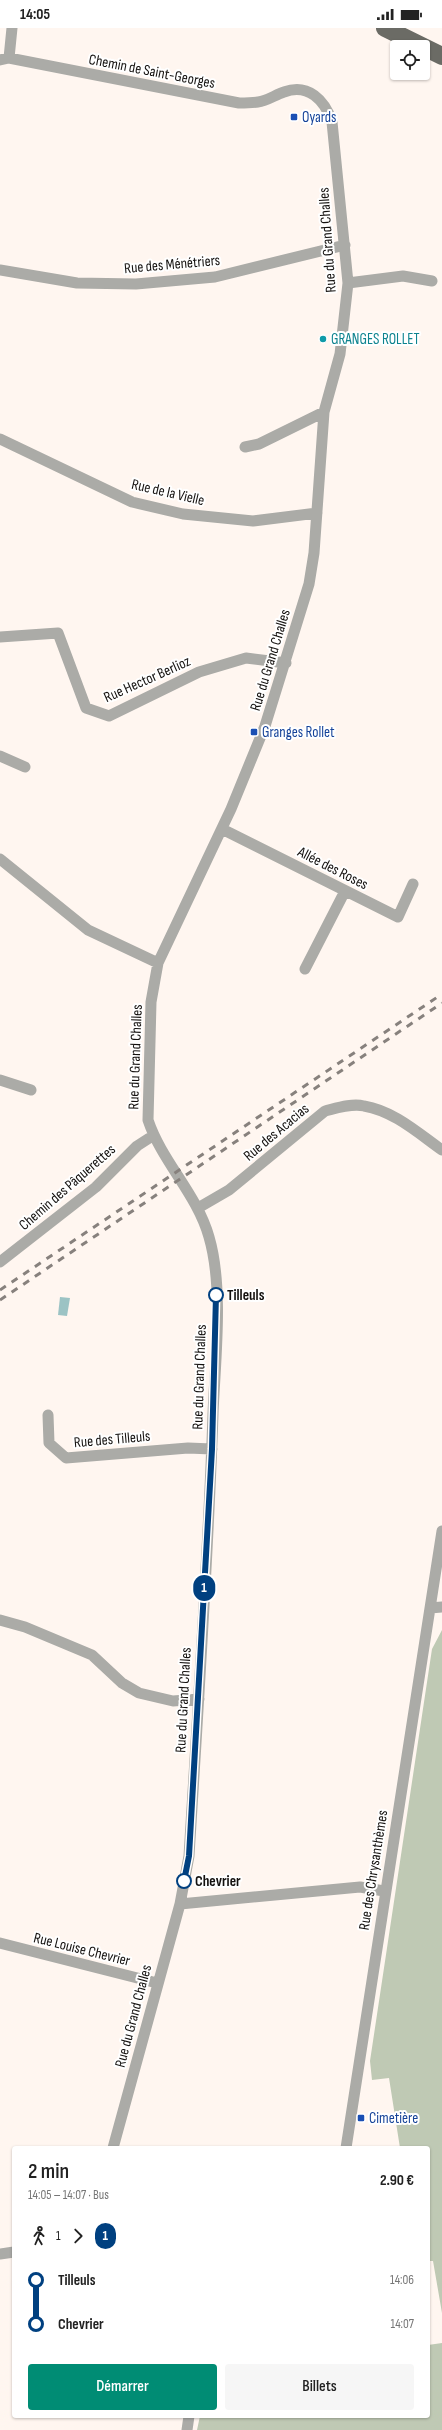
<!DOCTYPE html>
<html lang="fr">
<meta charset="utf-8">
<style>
body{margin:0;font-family:"Sofia Sans Condensed",sans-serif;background:#f6f6f6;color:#222;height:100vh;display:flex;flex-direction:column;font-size:15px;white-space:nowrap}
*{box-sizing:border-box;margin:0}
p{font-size:13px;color:#767676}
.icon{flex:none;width:22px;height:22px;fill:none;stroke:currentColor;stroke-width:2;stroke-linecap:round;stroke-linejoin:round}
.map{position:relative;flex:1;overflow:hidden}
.drawer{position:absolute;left:12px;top:2118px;width:418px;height:272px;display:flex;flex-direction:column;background:#fff;border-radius:4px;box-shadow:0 1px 3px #0004}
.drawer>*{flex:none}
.badge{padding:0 8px;border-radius:13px;font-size:14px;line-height:26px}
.tools{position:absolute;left:390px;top:12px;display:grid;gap:8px}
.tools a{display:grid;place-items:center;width:40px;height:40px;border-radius:4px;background:#fff;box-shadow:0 1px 3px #0004;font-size:20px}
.map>.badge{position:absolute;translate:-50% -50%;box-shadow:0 0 0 2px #fff}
.legs{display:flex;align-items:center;gap:6px;height:44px;padding:0 16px;font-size:13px}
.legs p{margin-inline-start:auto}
.overview{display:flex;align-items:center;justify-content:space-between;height:68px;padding:0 16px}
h1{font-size:22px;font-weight:600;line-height:30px}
.cta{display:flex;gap:8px;margin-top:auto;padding:8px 16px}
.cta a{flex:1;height:46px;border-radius:4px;background:#008c74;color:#fff;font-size:16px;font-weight:600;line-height:46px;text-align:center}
.cta a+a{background:#f6f6f6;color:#222}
ul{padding:0 16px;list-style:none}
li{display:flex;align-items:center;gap:14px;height:44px;font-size:15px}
li i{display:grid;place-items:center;width:6px;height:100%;margin:0 5px;background:currentColor}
li i::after{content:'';width:10px;height:10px;margin:-5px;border:3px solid;border-radius:50%;background:#fff}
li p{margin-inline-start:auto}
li:first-child i{background:linear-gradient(#0000 50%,currentColor 0)}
li:last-child i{background:linear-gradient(currentColor 50%,#0000 0)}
.status{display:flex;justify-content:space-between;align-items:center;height:28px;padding:0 20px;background:#fff;direction:ltr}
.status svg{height:11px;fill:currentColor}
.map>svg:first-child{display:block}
.green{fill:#bfc9b4}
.water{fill:#9cc3c4}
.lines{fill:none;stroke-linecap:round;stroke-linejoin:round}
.street{stroke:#ababa7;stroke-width:11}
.primary{stroke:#6b6b65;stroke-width:18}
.rail{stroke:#87817d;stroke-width:3;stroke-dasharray:7 7;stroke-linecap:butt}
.line-1-casing{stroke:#fff;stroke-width:9}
.line-1{stroke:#004080;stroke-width:6}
.transit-dot{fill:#1a4fb4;stroke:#fff;stroke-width:1.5}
.culture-dot{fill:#0f9aa8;stroke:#fff;stroke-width:1.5}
.stop-1-dot{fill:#fff;stroke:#004080;stroke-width:2}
.labels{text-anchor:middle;stroke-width:4;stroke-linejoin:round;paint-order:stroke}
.street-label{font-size:15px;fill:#14110f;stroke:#fff}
.transit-label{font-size:15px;fill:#164399;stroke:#fff;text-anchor:start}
.culture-label{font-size:15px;fill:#0d838f;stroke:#fff;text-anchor:start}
.stop-label{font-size:15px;font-weight:bold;fill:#14110f;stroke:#fff;text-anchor:start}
</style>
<div class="status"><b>14:05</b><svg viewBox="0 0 49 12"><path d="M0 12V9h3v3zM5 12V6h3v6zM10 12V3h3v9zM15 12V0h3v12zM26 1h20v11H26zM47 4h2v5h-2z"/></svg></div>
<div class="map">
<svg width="442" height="2402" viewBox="0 0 442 2402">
<rect width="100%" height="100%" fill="#fff6f0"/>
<path class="green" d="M442 1602V2285L433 2233H428V2120H400L389 2050 372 2052 370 2033 432 1621Z
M442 2315V2402H197L200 2388H428V2317Z"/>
<path class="water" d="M60 1269 70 1270 67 1288 58 1287Z"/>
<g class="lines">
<path class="street" d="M9 30 12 0
M0 32 9 30 239 75C245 75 252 75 258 74 267 73 275 67 284 64 308 55 325 72 332 94L348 255 340 326 324 384 314 525 309 556 265 698 231 781 158 935 151 974 148 1092C162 1134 197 1166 209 1209 224 1260 215 1333 213 1386 208 1534 198 1681 189 1828L180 1876 113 2120
M0 242 77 255 136 256 215 249 345 217
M348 255 403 248 432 253
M0 411 132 474 183 486 253 493 317 485
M245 419 259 416 324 384
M0 609 58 605 86 680 109 688 199 644 246 630 286 635
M0 728 25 739
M222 801 398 889 413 856
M0 831 88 902 158 935
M305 941 345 863
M0 1052 31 1062
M198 1180 229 1162 325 1083C337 1080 352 1075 364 1078 394 1083 418 1105 442 1122
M0 1234 96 1159 137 1118 154 1107
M48 1387 49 1415 66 1430 188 1420 212 1421
M430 1580 442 1579
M0 1592 25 1599 92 1627 122 1655 139 1665 173 1673 199 1671
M180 1876 360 1859 384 1863
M0 1915 157 1955
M346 2120 442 1503
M0 2226 14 2224
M187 2402 189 2388"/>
<path class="primary" d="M385 0 442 28"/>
<path class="rail" d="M0 1262 442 966
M0 1272 442 975"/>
</g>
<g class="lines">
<g class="line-1-casing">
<path id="line-1" d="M184 1853 189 1828 212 1421 216 1267"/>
</g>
<use href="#line-1" class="line-1"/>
</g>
<g class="transit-dot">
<rect x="290" y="85" width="8" height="8" rx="2"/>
<rect x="250" y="700" width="8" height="8" rx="2"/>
<rect x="357" y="2086" width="8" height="8" rx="2"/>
</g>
<circle class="culture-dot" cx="323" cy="311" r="4"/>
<g class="stop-1-dot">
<circle cx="216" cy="1267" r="7"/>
<circle cx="184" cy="1853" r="7"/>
</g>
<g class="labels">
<g class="street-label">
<text transform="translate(152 43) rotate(11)" y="5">Chemin de Saint-Georges</text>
<text transform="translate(327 212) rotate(-94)" y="5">Rue du Grand Challes</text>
<text transform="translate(172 236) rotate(-5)" y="5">Rue des Ménétriers</text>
<text transform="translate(168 464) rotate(13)" y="5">Rue de la Vielle</text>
<text transform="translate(270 632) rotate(-73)" y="5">Rue du Grand Challes</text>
<text transform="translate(147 651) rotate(-24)" y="5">Rue Hector Berlioz</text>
<text transform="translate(333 840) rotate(27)" y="5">Allée des Roses</text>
<text transform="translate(135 1029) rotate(-88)" y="5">Rue du Grand Challes</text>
<text transform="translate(276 1104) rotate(-40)" y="5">Rue des Acacias</text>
<text transform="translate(67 1159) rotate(-41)" y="5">Chemin des Pâquerettes</text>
<text transform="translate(199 1349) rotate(-88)" y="5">Rue du Grand Challes</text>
<text transform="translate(112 1411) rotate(-5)" y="5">Rue des Tilleuls</text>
<text transform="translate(183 1672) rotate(-87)" y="5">Rue du Grand Challes</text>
<text transform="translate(373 1842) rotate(-81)" y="5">Rue des Chrysanthèmes</text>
<text transform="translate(82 1921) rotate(14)" y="5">Rue Louise Chevrier</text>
<text transform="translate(133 1988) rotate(-75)" y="5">Rue du Grand Challes</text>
</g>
<g class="transit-label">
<text x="302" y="94">Oyards</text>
<text x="262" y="709">Granges Rollet</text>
<text x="369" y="2095">Cimetière</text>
</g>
<g class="culture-label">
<text x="331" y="316">GRANGES ROLLET</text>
</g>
<g class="stop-label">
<text x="227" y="1272">Tilleuls</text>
<text x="195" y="1858">Chevrier</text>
</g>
</g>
</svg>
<div class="tools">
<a><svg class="icon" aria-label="locate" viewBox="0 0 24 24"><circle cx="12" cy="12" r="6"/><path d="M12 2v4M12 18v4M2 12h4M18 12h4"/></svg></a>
</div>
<b class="badge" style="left:204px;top:1560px;background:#004080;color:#fff">1</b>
<section class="drawer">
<div class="overview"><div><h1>2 min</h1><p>14:05 – 14:07 · Bus</p></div><b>2.90 €</b></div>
<div class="legs"><svg class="icon" aria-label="walk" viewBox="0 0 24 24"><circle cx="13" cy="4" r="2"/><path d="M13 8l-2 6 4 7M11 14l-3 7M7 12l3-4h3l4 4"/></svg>1<svg class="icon" aria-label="forward" viewBox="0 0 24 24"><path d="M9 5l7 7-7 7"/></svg><b class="badge" style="background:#004080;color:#fff">1</b></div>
<ul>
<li><i style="color:#004080"></i><b>Tilleuls</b><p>14:06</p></li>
<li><i style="color:#004080"></i><b>Chevrier</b><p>14:07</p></li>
</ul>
<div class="cta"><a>Démarrer</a><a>Billets</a></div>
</section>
</div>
